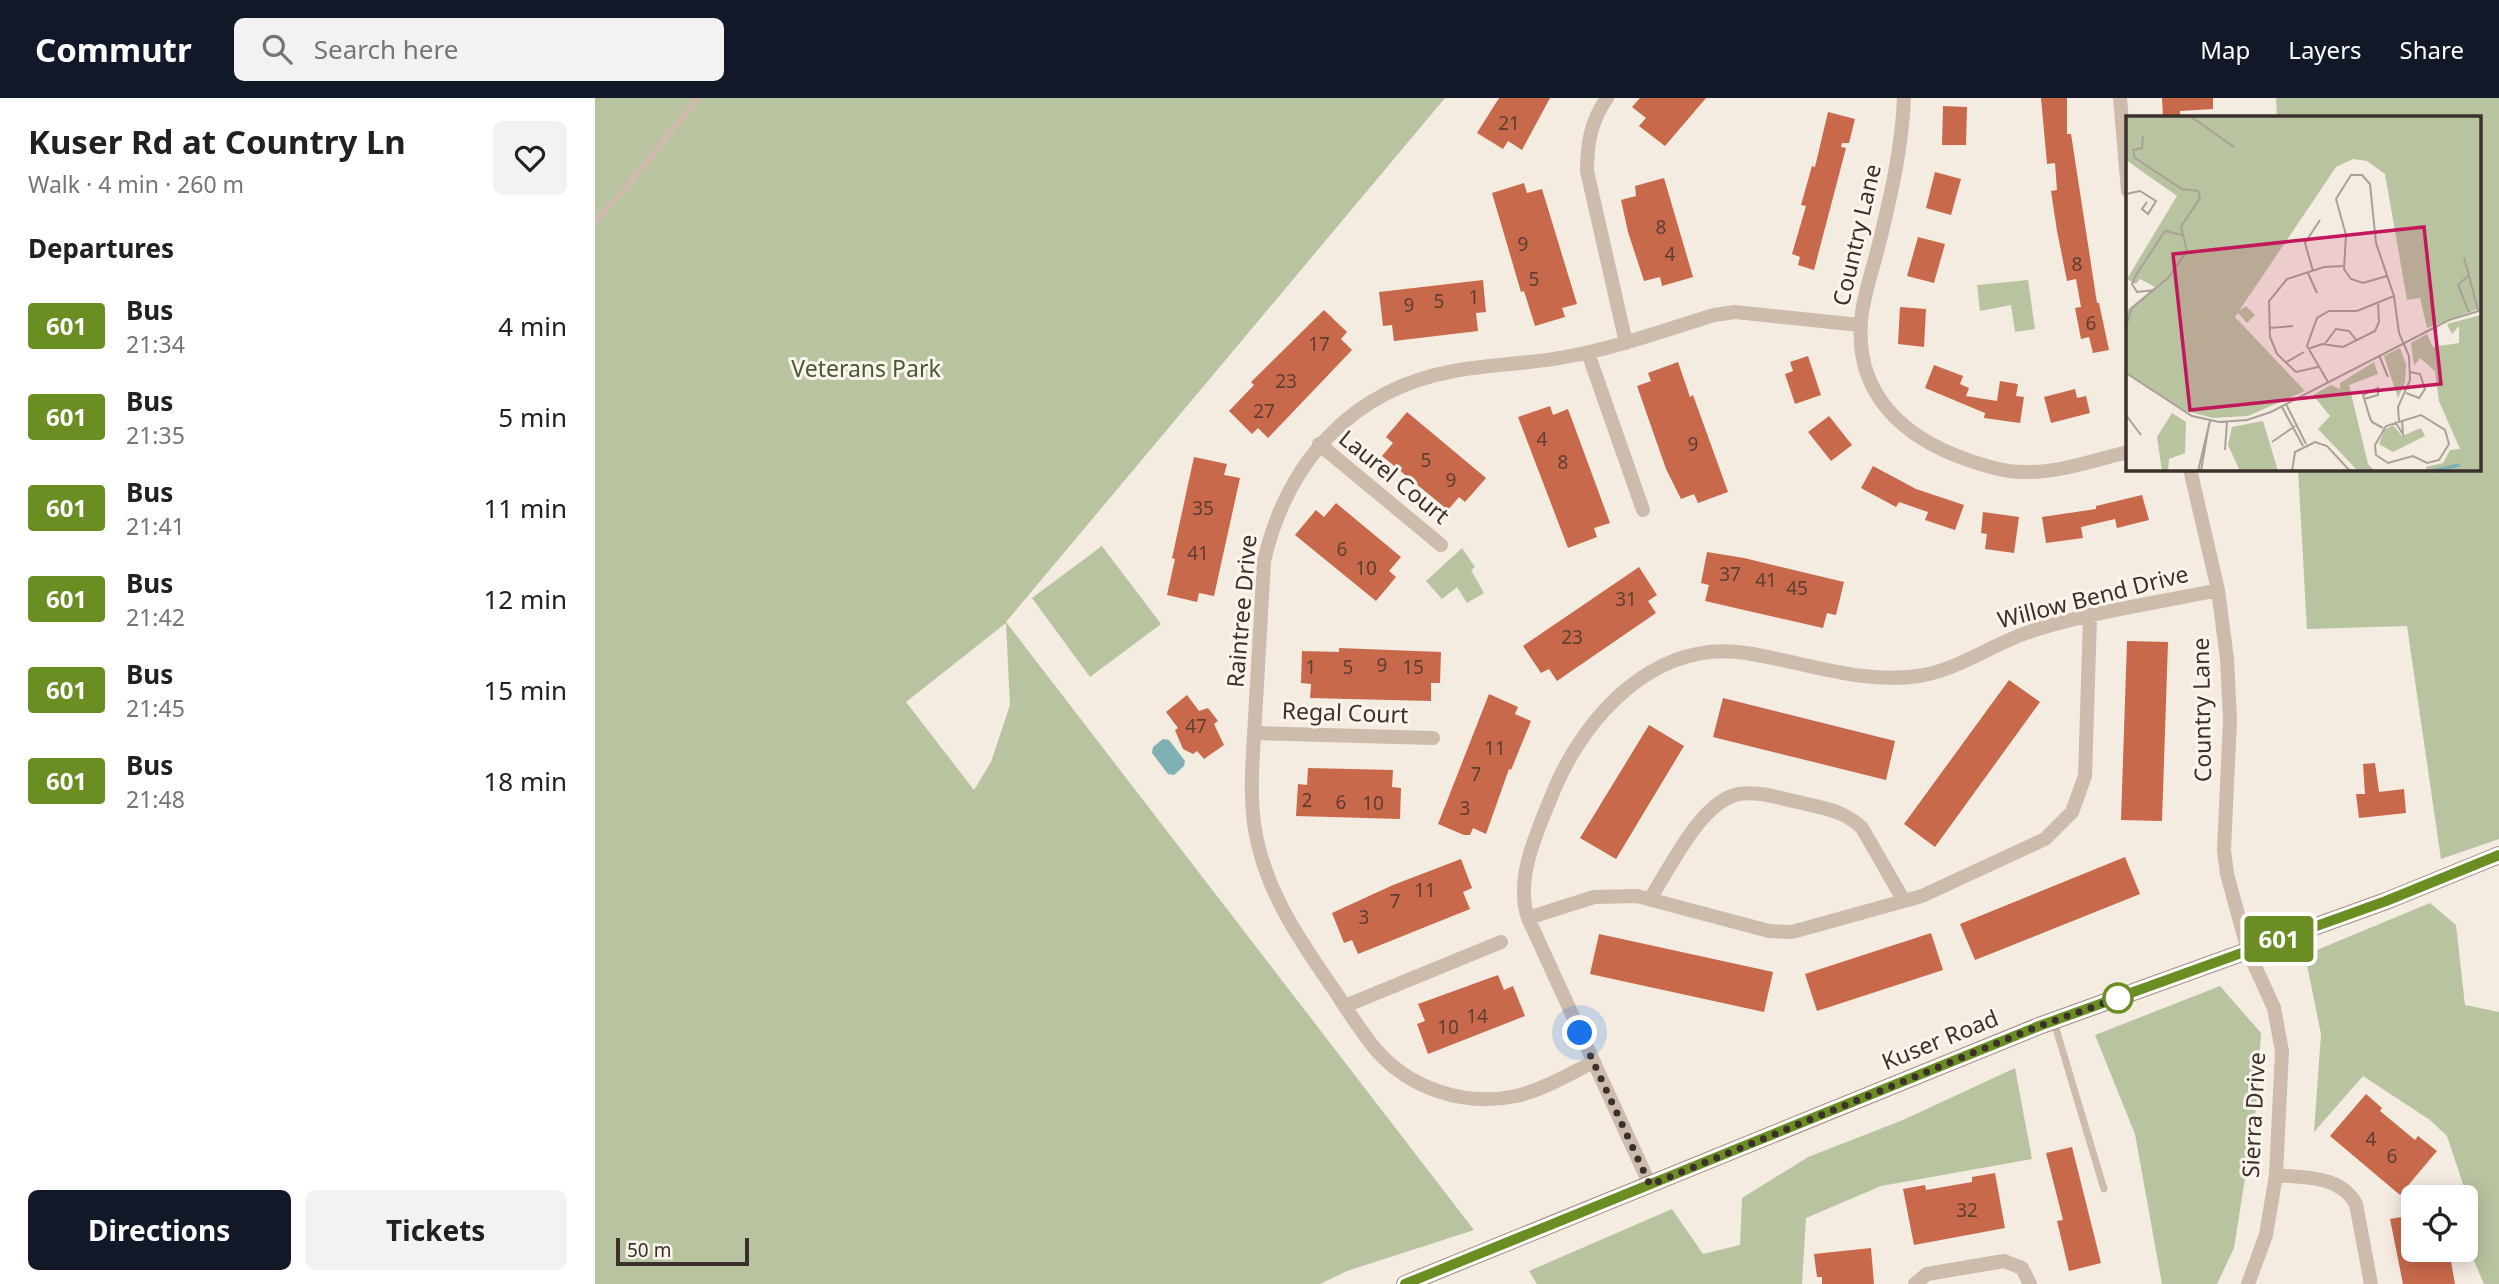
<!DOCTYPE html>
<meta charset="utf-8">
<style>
body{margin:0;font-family:"Noto Sans",sans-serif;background:#f2f2f2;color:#202124;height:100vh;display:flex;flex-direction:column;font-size:26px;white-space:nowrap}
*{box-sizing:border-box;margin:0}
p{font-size:23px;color:#757577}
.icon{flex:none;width:38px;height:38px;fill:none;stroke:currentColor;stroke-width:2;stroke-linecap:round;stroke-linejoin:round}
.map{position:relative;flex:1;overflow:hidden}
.details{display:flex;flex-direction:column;background:#fff;width:595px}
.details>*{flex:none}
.badge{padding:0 14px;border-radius:5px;font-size:24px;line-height:46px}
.tools{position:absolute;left:1806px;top:1087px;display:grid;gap:14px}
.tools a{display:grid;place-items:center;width:77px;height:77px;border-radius:10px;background:#fff;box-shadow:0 4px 18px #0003;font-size:35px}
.scale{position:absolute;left:21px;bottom:18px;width:133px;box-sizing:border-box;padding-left:7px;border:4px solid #3b302b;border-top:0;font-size:19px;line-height:24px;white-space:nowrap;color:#3b302b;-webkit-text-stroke:5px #fbf5ee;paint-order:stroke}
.you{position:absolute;width:35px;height:35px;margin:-18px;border:5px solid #fff;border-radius:50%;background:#1a73e8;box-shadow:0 0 0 10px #1a73e833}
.map>.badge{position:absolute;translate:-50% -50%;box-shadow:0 0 0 4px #fff}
h2{padding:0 28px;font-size:26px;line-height:63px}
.round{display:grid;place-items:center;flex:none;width:74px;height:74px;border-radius:10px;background:#f2f2f2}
.headline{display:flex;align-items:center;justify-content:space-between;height:119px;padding:0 28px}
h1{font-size:33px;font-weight:700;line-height:52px}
.button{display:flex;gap:14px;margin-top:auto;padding:14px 28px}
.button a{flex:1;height:80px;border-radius:10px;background:#111827;color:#fff;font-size:28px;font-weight:700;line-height:80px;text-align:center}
.button a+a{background:#f2f2f2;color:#202124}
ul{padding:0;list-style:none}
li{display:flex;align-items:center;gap:21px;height:91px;padding:0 28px}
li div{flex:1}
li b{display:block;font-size:26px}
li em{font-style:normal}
li .badge{min-width:77px;font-weight:700;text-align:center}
header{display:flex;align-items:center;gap:42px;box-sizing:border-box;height:98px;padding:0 35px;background:#111827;color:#fff}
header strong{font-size:33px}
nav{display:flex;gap:38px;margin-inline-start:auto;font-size:24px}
.search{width:490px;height:63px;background:#f2f2f2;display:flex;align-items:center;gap:18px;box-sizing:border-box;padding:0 24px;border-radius:10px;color:#757577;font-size:26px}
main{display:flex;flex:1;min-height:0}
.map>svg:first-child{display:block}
.green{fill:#b8c4a0;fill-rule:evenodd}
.water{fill:#7fb0b2}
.building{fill:#c8694b}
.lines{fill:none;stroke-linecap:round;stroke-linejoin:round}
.lane{stroke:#cdbbac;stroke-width:7}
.street{stroke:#cdbbac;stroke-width:14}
.secondary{stroke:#a18a7d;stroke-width:18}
.line-casing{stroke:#fff;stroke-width:16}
.line{stroke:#6b8e23;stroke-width:10}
.walk{stroke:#3b302b;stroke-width:7;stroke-dasharray:0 12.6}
.stop-dot{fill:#fff;stroke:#6b8e23;stroke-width:3.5}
.labels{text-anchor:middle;stroke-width:6;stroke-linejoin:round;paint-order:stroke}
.number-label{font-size:19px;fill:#5e3e33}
.street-label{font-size:23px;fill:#3b302b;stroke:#fbf5ee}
.park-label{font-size:23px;fill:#4a5a2e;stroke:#fbf5ee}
.inset-river{fill:none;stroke:#7fb0b2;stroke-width:3.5}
.inset-road{fill:none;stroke:#aaa098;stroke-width:2}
.view{fill:#c2185b;fill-opacity:0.15;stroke:#c2185b;stroke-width:3.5}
.inset-edge{fill:none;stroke:#3b302b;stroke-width:3.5}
</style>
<header>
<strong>Commutr</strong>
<div class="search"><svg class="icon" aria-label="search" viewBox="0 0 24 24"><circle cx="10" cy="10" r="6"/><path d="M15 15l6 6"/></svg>Search here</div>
<nav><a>Map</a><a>Layers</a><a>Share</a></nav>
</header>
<main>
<section class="details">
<div class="headline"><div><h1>Kuser Rd at Country Ln</h1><p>Walk · 4 min · 260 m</p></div><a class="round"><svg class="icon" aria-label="heart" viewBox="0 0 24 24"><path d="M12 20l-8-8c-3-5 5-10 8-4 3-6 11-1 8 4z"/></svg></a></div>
<h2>Departures</h2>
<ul>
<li><span class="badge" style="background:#6b8e23;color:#fff">601</span><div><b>Bus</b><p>21:34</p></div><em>4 min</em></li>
<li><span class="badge" style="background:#6b8e23;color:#fff">601</span><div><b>Bus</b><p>21:35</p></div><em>5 min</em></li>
<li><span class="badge" style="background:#6b8e23;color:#fff">601</span><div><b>Bus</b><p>21:41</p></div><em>11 min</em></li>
<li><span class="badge" style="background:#6b8e23;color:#fff">601</span><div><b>Bus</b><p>21:42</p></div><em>12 min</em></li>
<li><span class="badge" style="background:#6b8e23;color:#fff">601</span><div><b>Bus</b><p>21:45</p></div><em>15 min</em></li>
<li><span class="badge" style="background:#6b8e23;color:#fff">601</span><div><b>Bus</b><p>21:48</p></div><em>18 min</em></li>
</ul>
<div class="button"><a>Directions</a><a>Tickets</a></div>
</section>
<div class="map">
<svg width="1904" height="1186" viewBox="0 0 1904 1186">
<rect width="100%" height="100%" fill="#f4ebe1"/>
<path class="green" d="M0 0H850L411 524 879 1132 752 1173 725 1186H0ZM411 525 415 607 396 664 379 692 311 604Z
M1681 0H1904V741L1846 761 1812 528 1712 531 1703 371H1885V19H1682Z
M1433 182 1440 231 1420 234 1416 207 1385 213 1382 187Z
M507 448 566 526 495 579 437 500Z
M867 450 880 469 876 472 889 495 872 505 862 489 847 501 831 483Z
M1835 805 1861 827 1870 907 1904 914V1186H1889L1872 1147 1869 1089 1852 1038 1835 1022 1768 978 1719 1034 1726 936 1710 857Z
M1625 888 1666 935 1661 1010 1639 1150 1622 1186H1567L1540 1036 1500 937Z
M1420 970 1437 1061 1286 1088 1211 1120 1207 1186H942L934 1173 1077 1111 1108 1156 1145 1147 1147 1100 1213 1059 1308 1022Z"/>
<path class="water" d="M568 641 574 642 590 663 589 668 579 677 573 676 557 655 558 649Z"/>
<path class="building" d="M904 0H955L927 52 913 43 908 51 882 35Z
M1045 0H1111L1070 48 1044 28 1051 20 1037 9Z
M1446 0H1472V36H1476L1502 205H1504L1514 252 1498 255 1494 239 1486 241 1480 210 1486 209 1481 181 1472 183 1462 133 1456 93 1462 92 1460 65 1452 66Z
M1567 0H1618V11L1585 13V19H1568Z
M1348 8 1372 9 1371 47H1347Z
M1233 14 1260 21 1254 45H1247L1246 49 1251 50 1219 172 1203 167 1205 159 1197 156 1211 108 1206 107 1217 68 1220 69Z
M1340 74 1366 81 1356 117 1331 110Z
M1069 80 1098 179 1067 188 1065 179 1049 183 1033 134 1026 102 1041 98 1040 88Z
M929 85 932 95 947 91 982 206 967 210 970 219 940 228 929 193 926 194 897 95Z
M1323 139 1350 146 1339 185 1312 178Z
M888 182 891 214 881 215 883 233 799 243 797 227 788 228 784 194Z
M1305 209 1331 211 1329 249 1303 246Z
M729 212 752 234 746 241 757 252 673 340 663 330 657 336 634 313 659 287 656 284Z
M1213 258 1226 297 1200 306 1190 276 1198 273 1195 264Z
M1083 264 1095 299 1098 297 1133 394 1103 405 1099 396 1086 401 1071 371 1042 288 1056 283 1053 275Z
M1339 267 1368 278 1365 286 1374 290 1371 298 1402 303 1405 283 1423 286 1421 298 1429 299 1425 325 1389 320 1390 315 1330 290Z
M1480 291 1482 300 1491 298 1495 315 1456 325 1449 299Z
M955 308 958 317 973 311 1015 425 999 430 1002 439 973 450 923 319Z
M812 314 891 380 870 404 864 399 853 412 787 358 798 345 791 339Z
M1234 318 1257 347 1236 363 1213 334Z
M599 359 632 366 629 377 645 380 619 498 604 495 602 504 572 497 580 461 577 460Z
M1278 368 1321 391 1369 407 1360 432 1330 422 1333 414 1304 404 1301 409 1266 390Z
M1547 397 1554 422 1522 430 1520 421 1486 429 1488 440 1451 445 1447 419 1501 411V408Z
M741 405 806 459 794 473 801 479 781 503 700 437 721 412 729 419Z
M1388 414 1424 419 1419 455 1390 451 1392 436 1386 435Z
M1112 454 1149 460 1249 484 1241 517 1232 515 1228 530 1110 503 1114 487 1106 485Z
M1044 469 1062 497 1053 503 1061 515 962 583 954 571 946 575 928 548Z
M1532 543 1573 544 1567 723 1526 722Z
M744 550 846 554 845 585H836V603L715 600 716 586 706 585 707 553 744 554Z
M1414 582 1445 604 1340 749 1309 726Z
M894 596 923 609 920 616 936 623 916 672 914 671 891 736 878 730 875 737H869L843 726Z
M592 597 604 613 613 610 623 623 619 626 629 647 609 661 602 653 598 656 588 651 580 632 583 630 571 614Z
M1128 600 1300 643 1291 682 1118 639Z
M1054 627 1089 648 1021 761 985 740Z
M1780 665 1784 694 1809 691 1811 715 1764 720 1761 696H1770L1768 666Z
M713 670 798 672 797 689 806 690 805 721 701 718 703 686 712 687Z
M1530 759 1545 796 1380 862 1365 826Z
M866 761 877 790 868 794 875 811 763 856 757 842 749 845 737 815 798 787Z
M1336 835 1348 872 1222 913 1210 876Z
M1004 836 1178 874 1169 914 995 876Z
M903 877 909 892 918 888 930 918 833 956 822 926 830 923 823 906Z
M1771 996 1787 1010 1785 1013 1820 1042 1823 1038 1842 1053 1805 1097 1735 1038Z
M1477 1049 1506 1165 1474 1173 1462 1123 1468 1122 1451 1055Z
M1400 1075 1410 1130 1319 1147 1308 1091 1330 1087 1331 1092 1377 1084V1079Z
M1818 1117V1152H1854L1860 1186H1808L1795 1121Z
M1276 1150 1279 1186H1227V1179H1222L1219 1156Z"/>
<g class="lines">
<path class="lane" d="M0 123 25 97 103 0
M1459 924 1509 1091"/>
<path class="street" d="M1012 0C996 23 992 45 992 73L1031 245
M1309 0C1307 50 1296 97 1284 146 1278 171 1268 198 1266 223 1260 297 1309 340 1373 362 1391 368 1409 374 1429 374 1464 375 1499 362 1533 354
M1525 0 1533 93
M993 255 1048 412
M724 346 846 447
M1595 371 1623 492 1632 561 1635 622 1629 752 1632 776 1653 853 1679 910 1687 953 1681 1077 1671 1137 1653 1186
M660 635 838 640
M1055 801C1075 770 1106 703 1144 696 1164 693 1184 700 1203 704 1227 710 1249 712 1267 730L1309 803
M933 820 999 799 1042 798 1174 833 1197 834 1327 798 1450 741 1477 714 1490 678 1495 520
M750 908 906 844
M999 964C974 976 948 992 921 998 870 1009 816 991 782 953 764 932 749 906 733 883 701 837 670 790 660 732 654 696 658 658 660 621 663 569 666 516 669 463 692 364 757 291 859 273 896 266 934 266 970 259 1021 250 1070 232 1119 217L1140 214 1265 227
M1681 1077C1711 1080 1745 1077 1761 1106L1776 1186
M1055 1087 933 820C919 779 944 730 959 692 991 616 1061 541 1151 555 1210 564 1269 588 1329 577 1365 570 1397 547 1431 535 1488 515 1563 505 1623 492
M1320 1186 1332 1176 1409 1163 1427 1170 1435 1186"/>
<path class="secondary" d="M810 1186 1444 928 1791 803 1904 757"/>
</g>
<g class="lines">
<g class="line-casing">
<path id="line" d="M810 1186 1444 928 1791 803 1904 757"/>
</g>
<use href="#line" class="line"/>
<path class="walk" d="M985 935 1055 1087 1444 928 1532 897 1523 900"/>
</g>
<circle class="stop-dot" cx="1523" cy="900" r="14"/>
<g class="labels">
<g class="number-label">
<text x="914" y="32">21</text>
<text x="1066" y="136">8</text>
<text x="928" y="153">9</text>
<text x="1075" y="163">4</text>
<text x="1482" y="173">8</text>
<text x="939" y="188">5</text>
<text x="879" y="206">1</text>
<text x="844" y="210">5</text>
<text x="814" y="214">9</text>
<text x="1496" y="232">6</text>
<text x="724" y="253">17</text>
<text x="691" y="290">23</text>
<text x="669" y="320">27</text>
<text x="947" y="348">4</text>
<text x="1098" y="353">9</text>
<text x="831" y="369">5</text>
<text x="968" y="371">8</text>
<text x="856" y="389">9</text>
<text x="608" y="417">35</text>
<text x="747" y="458">6</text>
<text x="603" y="462">41</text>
<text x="771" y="477">10</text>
<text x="1135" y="483">37</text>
<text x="1171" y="489">41</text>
<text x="1202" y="497">45</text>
<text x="1031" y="508">31</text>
<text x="977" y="546">23</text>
<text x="787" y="574">9</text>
<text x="716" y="576">1</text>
<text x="753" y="576">5</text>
<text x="818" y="576">15</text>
<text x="601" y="635">47</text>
<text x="900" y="657">11</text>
<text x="881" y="683">7</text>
<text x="712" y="709">2</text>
<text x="746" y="711">6</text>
<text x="778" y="712">10</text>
<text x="870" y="717">3</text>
<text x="830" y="799">11</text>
<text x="800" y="810">7</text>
<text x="769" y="826">3</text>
<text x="882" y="925">14</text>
<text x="853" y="936">10</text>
<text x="1776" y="1048">4</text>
<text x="1797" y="1065">6</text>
<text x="1372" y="1119">32</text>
</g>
<g class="street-label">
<text transform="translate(1262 137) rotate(-77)" y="8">Country Lane</text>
<text transform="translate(799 379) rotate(39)" y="8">Laurel Court</text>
<text transform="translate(1498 499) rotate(-14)" y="8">Willow Bend Drive</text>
<text transform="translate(647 513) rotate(-85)" y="8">Raintree Drive</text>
<text transform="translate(1607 612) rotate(-91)" y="8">Country Lane</text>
<text transform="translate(750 615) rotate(2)" y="8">Regal Court</text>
<text transform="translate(1345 942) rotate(-22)" y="8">Kuser Road</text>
<text transform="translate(1659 1017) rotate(-87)" y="8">Sierra Drive</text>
</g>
<g class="park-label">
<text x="271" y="279">Veterans Park</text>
</g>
</g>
<g transform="translate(1531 18)">
<rect width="355" height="355" fill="#f4ebe1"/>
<path d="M0 0H355V192L301 212 294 182 281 184 259 58 241 45 227 43 210 51 113 195 120 190 129 199 121 207 112 197 109 201 179 275 122 300 87 302 57 294 0 257V195L29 171 14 163 10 168 1 163 51 80 0 44ZM355 199V355H300V351L317 347 324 334 334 333 313 285 309 255 294 242 288 250 285 227 301 218 307 231 333 227V210L326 218 321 208ZM274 232 280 248 279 267 272 282 258 240ZM248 246 252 258 223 269 242 348 249 355H232L192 313 204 300 187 279 205 269 214 273V267ZM46 297 60 306 59 337 43 343 42 354 36 355 31 321ZM137 305 152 355H114L102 329 106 311ZM267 309 276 320 295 312 299 320 267 336 253 328 258 314Z" fill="#b8c4a0"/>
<path class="inset-river" d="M306 355 334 349"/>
<path class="inset-road" d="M64 0 108 31M0 78 14 75 30 85 22 98 16 93 21 86M338 141 352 194M187 155 179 127 194 104M182 157 191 177M343 159 332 169 343 196M261 160 237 167 225 163 218 153 220 119 210 83 225 59H236L244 68 250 127 268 180 273 217 283 240 284 264 272 291 273 305M29 174 11 176 6 168 10 159 39 115 56 119M0 210 6 192 42 162 61 135 55 111 74 82 72 75 56 73 9 42 7 34 16 32 17 20M143 212 167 210M198 229 210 213 223 215 231 225M182 233 196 228 217 231 249 215 253 206 252 186M253 239 262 261M159 247 178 236M192 251 170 256 151 238 144 221 143 185 161 163 198 151 217 150M0 257 66 300 93 306 121 304 145 296 323 204 356 194M202 266 181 230 191 202 203 195H231L268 180M280 277 293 282 299 273 294 258 284 256M238 283 252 279V272L237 279 244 302 246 306 257 312M160 288 180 328M156 291 177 330M0 299 15 319M295 299 319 314 323 328 313 344 301 347 287 340 262 347 250 339 249 329 260 310ZM269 306 277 318 276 304M146 326 169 310M99 334 101 306M72 355 84 305M75 355 83 308M166 355 169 336 189 326 201 330 224 355"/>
<path class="view" d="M298 111 315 268 64 294 47 138Z"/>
<rect width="355" height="355" class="inset-edge"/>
</g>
</svg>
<div class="tools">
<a><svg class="icon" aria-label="locate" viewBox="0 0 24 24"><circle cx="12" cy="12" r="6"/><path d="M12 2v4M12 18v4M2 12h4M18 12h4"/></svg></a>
</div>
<div class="scale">50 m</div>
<div class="you" style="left:985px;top:935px"></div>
<b class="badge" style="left:1684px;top:841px;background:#6b8e23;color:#fff">601</b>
</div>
</main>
